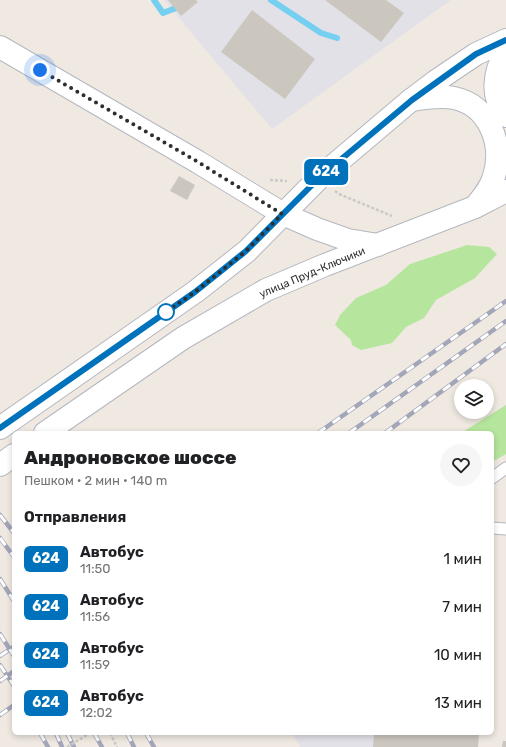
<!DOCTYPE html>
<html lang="ru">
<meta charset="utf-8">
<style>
body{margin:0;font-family:Rubik,sans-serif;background:#f6f6f6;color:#202124;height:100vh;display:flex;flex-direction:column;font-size:15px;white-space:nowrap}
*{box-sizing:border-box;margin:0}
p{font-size:13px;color:#757577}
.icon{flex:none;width:22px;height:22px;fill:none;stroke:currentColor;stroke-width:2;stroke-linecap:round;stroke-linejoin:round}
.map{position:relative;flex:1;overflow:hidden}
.details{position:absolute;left:12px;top:431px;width:482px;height:304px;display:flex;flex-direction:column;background:#fff;border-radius:6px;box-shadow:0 2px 6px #0003}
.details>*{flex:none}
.badge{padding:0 8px;border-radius:6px;font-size:14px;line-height:26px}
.fabs{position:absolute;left:454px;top:379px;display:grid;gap:8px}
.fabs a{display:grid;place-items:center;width:40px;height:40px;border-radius:50%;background:#fff;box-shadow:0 2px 6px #0003;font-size:20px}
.you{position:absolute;width:20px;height:20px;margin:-10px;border:3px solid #fff;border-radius:50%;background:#1a73e8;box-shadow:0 0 0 6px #1a73e833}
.map>.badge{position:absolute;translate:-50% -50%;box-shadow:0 0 0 2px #fff}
h2{padding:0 12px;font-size:15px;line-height:36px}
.round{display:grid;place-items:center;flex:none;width:42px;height:42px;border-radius:21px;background:#f6f6f6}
.head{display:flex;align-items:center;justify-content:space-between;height:68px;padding:0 12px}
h1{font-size:19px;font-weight:800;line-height:30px}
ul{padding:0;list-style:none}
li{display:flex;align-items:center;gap:12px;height:48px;padding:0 12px}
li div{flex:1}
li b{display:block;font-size:15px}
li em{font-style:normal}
li .badge{min-width:44px;font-weight:700;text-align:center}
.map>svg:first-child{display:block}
.industrial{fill:#e3e1e8}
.green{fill:#b6e59e}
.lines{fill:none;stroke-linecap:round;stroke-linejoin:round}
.stream{stroke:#75cff0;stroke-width:6}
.building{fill:#cbc7bf}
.lane-casing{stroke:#b4b7c1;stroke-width:13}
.street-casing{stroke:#b4b7c1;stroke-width:24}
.secondary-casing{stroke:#b4b7c1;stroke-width:24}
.path{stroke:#c9c9c9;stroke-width:2.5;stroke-dasharray:3 2;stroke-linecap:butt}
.lane{stroke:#fff;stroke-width:11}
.street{stroke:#fff;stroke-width:22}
.secondary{stroke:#fff;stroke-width:22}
.rail-casing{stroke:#a3a6b8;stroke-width:4.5}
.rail{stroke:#fff;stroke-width:3;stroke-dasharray:9;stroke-linecap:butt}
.path-bridge{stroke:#c9c9c9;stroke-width:2.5;stroke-dasharray:3 2;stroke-linecap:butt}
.line-casing{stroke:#fff;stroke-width:9}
.line{stroke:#0072bc;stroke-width:6}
.walk{stroke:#2e2e2e;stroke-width:4;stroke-dasharray:0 7.2}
.stop-dot{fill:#fff;stroke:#0072bc;stroke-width:2}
.labels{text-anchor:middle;stroke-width:3;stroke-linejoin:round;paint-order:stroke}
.street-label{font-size:11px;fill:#2e2e2e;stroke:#fff}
</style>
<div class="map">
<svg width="506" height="747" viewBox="0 0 506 747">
<rect width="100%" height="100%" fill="#efe9e1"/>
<path class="industrial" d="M164 0H451L272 129Z
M292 733H479L478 747H300Z"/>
<path class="green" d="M467 245 489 247 497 254 475 278 436 300 424 318 406 327 392 343 361 350 352 345 351 340 335 325 340 315 356 298 386 285 410 264Z
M506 405V454L492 462V433H461Z"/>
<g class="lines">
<path class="stream" d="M154 0 163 13 181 6
M271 0 321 33 337 38"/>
</g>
<path class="building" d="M168 0H196L198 2 181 16Z
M325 0H386L404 13 381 42Z
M252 10 315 59 285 99 221 52Z
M179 176 195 185 187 200 170 191Z
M374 733H479L478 747H373Z
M503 741H506V747H502Z"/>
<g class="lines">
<g class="lane-casing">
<path id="lane" d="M492 478 506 468
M492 528 506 529"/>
</g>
<g class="street-casing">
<path id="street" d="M506 51C494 72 490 96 506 116
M411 100C426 98 439 95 454 98 489 105 504 144 494 176 491 188 483 197 475 207"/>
</g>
<g class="secondary-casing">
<path id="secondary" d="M0 47 198 162 283 214 317 229 348 240 378 245
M0 428 195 292 247 251 320 177 411 100 436 81 476 54 506 40
M45 433 183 338 266 290 325 265 475 207 506 191
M0 465 14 455"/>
</g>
<path class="path" d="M270 180 287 181
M335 191 339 194 392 216
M110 733 117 747"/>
<use href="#lane" class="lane"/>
<use href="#street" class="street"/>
<use href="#secondary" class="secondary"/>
<g class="rail-casing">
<path id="rail" d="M318 433 506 301
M349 433 506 321
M385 433 506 344
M0 515 14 533
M0 538 14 557
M0 579 14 601
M0 634 14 656
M0 656 13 647
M0 665 14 686
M0 681 14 671
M0 715 14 705
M40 733 48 747
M56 733 62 747
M67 733 74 747
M94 733 102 747
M127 733 134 747
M146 733 154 747"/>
</g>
<use href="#rail" class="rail"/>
<path class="path-bridge" d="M67 747 90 733"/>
</g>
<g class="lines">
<g class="line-casing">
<path id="line" d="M0 428 195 292 246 251 320 177 412 100 476 54 506 40"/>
</g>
<use href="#line" class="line"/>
<path class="walk" d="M40 70 198 162 282 214 246 251 195 292 166 312"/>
</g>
<circle class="stop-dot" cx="166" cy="312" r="8"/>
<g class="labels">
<g class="street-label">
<text transform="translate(312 272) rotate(-23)" y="4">улица Пруд-Ключики</text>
</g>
</g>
</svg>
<div class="fabs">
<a><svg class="icon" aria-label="layers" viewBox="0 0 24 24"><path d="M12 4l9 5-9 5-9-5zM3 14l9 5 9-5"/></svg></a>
</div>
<div class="you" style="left:40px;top:70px"></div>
<b class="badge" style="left:326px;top:172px;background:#0072bc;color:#fff">624</b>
<section class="details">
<div class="head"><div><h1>Андроновское шоссе</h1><p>Пешком · 2 мин · 140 m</p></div><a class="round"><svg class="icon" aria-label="heart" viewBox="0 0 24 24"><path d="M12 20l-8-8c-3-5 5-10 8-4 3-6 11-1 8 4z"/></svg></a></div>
<h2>Отправления</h2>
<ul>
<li><span class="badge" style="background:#0072bc;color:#fff">624</span><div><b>Автобус</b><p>11:50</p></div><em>1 мин</em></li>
<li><span class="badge" style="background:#0072bc;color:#fff">624</span><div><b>Автобус</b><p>11:56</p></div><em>7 мин</em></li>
<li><span class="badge" style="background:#0072bc;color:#fff">624</span><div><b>Автобус</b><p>11:59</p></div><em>10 мин</em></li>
<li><span class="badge" style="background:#0072bc;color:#fff">624</span><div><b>Автобус</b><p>12:02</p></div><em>13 мин</em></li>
</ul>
</section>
</div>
